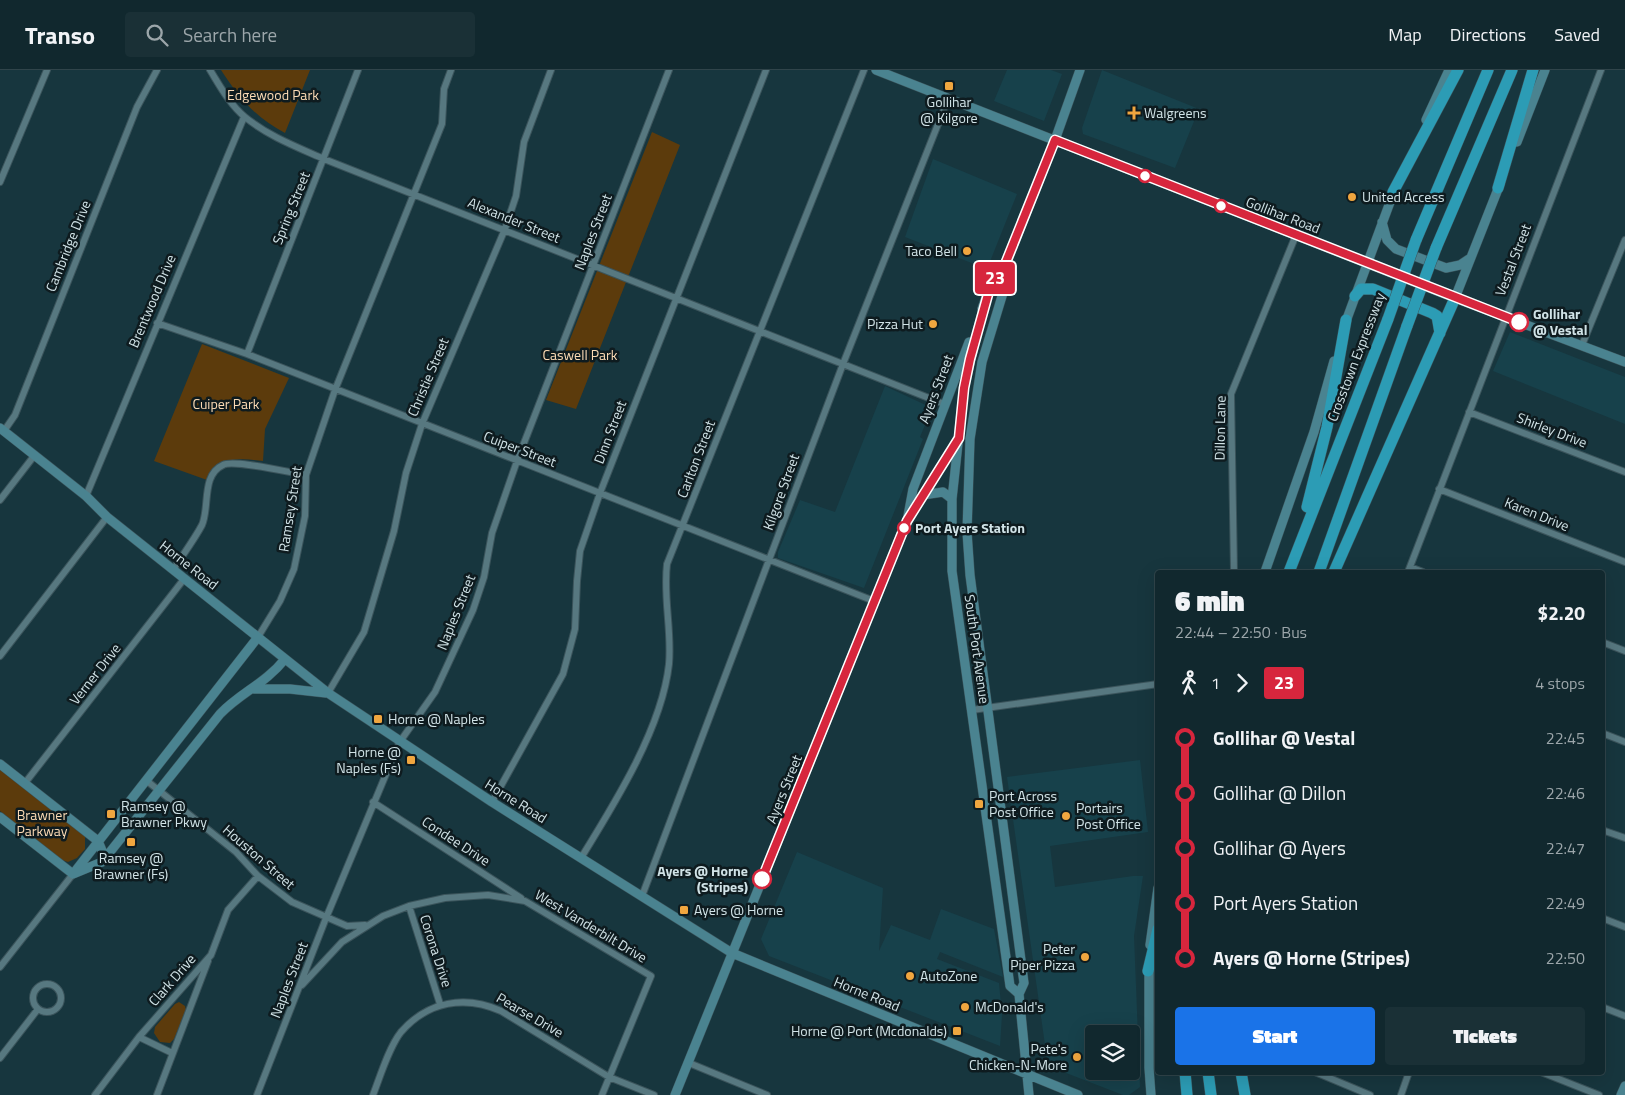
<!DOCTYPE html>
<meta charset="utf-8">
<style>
body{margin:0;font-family:"Titillium Web",sans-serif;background:#1a3036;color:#f1f3f6;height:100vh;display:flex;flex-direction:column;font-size:19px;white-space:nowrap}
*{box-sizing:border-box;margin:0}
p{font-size:16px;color:#9ca6aa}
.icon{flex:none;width:28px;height:28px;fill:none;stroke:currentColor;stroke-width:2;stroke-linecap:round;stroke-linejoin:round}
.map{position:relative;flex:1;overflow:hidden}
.details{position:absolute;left:1155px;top:500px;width:450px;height:505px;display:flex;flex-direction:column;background:#11282e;border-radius:5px;box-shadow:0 5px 20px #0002,0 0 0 1px #30444a}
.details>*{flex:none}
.badge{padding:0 10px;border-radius:4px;font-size:18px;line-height:32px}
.tools{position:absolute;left:1085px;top:955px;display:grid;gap:10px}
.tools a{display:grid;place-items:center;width:55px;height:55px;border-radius:5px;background:#11282e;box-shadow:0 5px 20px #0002,0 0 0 1px #30444a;font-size:25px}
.map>.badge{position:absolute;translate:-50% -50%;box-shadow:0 0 0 2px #fff}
.legs{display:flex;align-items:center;gap:8px;height:55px;padding:0 20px;font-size:16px}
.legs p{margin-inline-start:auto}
.overview{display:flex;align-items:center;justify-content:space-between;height:85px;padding:0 20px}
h1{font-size:28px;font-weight:800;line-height:38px}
.button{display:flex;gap:10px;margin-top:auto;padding:10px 20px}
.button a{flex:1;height:58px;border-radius:5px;background:#1a73e8;color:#fff;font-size:20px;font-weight:800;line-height:58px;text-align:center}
.button a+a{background:#1a3036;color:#f1f3f6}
ul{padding:0 20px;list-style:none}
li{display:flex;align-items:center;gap:18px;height:55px;font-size:19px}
li i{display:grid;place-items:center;width:8px;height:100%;margin:0 6px;background:currentColor}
li i::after{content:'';width:12px;height:12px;margin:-6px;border:4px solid;border-radius:50%;background:#11282e}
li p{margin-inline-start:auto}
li:first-child i{background:linear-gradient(#0000 50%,currentColor 0)}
li:last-child i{background:linear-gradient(currentColor 50%,#0000 0)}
header{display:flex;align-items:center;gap:30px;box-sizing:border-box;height:70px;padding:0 25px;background:#11282e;border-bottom:1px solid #30444a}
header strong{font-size:24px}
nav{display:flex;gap:28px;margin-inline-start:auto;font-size:18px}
.search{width:350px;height:45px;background:#1a3036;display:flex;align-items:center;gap:12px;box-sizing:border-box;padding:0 18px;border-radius:5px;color:#9ca6aa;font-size:19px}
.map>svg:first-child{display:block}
.built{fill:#17414b;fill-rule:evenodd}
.green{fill:#5c3b0c}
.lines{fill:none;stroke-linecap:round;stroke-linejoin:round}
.street-casing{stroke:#3b545b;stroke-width:8}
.secondary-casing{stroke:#3b545b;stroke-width:10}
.highway-casing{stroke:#3b545b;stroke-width:12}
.street{stroke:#577880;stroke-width:6}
.secondary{stroke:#4a8390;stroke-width:9}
.highway{stroke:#2c9cb5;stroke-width:11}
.highway-bridge-casing{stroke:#3b545b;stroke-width:12;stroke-linecap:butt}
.highway-bridge{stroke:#2c9cb5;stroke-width:11}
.line-1-casing{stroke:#fff;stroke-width:11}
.line-1{stroke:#d7263d;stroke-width:8}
.poi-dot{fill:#f0a63f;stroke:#0e1b1f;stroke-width:2}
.stop-1-dot{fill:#fff;stroke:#d7263d;stroke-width:2.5}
.labels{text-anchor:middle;stroke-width:5;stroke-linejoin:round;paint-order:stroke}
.park-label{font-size:14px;fill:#fcdbb5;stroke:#0e1b1f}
.poi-label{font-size:14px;fill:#d1e3e7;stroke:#0e1b1f;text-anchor:start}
.street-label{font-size:14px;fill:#d1e3e7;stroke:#0e1b1f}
.stop-label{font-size:14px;font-weight:bold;fill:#d1e3e7;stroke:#0e1b1f;text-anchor:start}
</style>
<header>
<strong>Transo</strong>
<div class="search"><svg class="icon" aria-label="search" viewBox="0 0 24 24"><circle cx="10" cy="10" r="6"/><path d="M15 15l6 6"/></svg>Search here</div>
<nav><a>Map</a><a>Directions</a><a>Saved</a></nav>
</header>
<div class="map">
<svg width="1625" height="1025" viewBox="0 0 1625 1025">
<rect width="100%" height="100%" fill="#17363e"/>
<path class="built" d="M1007 0H1051L1062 4 1044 51 994 31Z
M1102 0 1199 39 1175 98 1083 64 1082 58Z
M933 89 1017 124 987 199 905 167Z
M1510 262 1625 307V354L1493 301Z
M885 316 932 338 920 367 923 369 864 518 778 488V482L800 430 835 442Z
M1140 690 1148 762 1050 776 1055 817 1133 806H1143L1134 866 1140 1017 1129 1025H1123L1048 996 1007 707ZM1094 964H1131V1001H1094Z
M797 782 883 818 879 881 891 855 930 870 941 839 994 859 1003 907 940 882 937 889 999 913 1002 945 1000 976 769 886 761 869Z"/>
<path class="green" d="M221 0H310L285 63C256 48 239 28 221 0Z
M652 62 680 75 576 339 546 330Z
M202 274 289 308 265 359 263 391C239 388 219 386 207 410L154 391Z
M0 699 85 766V779L77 788 68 792 62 790 0 741Z
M179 932 185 936 186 940 174 969 170 973 160 972 154 963 155 957 175 934Z"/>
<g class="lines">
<g class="street-casing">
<path id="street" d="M210 0C220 16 230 35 245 47 268 66 297 77 324 89L944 334
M0 112 47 0
M157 253 247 284 874 531
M1582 275 1625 170
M247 284 358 0
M1469 342 1625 402
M4 361 15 345 137 37 157 0
M1439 419 1625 492
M86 426 244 47
M0 430 34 386
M1410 497 1423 502
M173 500C182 486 194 470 202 455 210 437 201 405 223 395 234 389 291 403 306 405
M1234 502 1231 324 1296 165
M1408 502 1601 0
M258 567 280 531 294 499 305 446 306 405 335 320 442 54 444 19 451 0
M1602 572 1625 581
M0 586 107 447
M328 623 364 562 394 461 406 403 422 354 505 159 516 126 524 72 551 0
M972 640 1158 614
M1602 663 1625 672
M147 711 236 782 258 806 292 832 347 856 365 855
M25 713 184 509
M373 732 521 828
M492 732 563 604 575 559 577 511 580 481 600 423 766 0
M1602 760 1625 768
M581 788C615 733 662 658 669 594 672 560 663 528 667 494L864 0
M642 826 843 294 948 29
M409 836 440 934
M1602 848 1625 857
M0 897 73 804
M33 928a14 14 0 1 1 28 0a14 14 0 1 1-28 0Z
M302 915 342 872 383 846 409 836 445 828 488 825 525 831 651 906 602 1025
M1602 937 1625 946
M139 967 172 983
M0 988 38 939
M689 993 767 1025
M1315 1002 1370 1025
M1541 1002 1599 1025
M95 1025 139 967 211 885 228 840 258 806
M157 1025 208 891
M257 1025 326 848 399 673 435 622 473 540 484 507 492 463 517 391 669 0
M373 1025C380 1007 389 977 401 962 428 931 465 925 501 941L609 1007 654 1025
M1401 1025 1409 1002"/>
</g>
<g class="secondary-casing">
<path id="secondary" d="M876 0 1455 228 1625 292
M1426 50 1449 0
M1517 72 1545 0
M1382 152 1387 170 1396 179 1446 198 1460 195 1469 189
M1003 202 1006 213 982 292 970 369 967 462 970 505 1024 913 1019 924 1029 1025
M1455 228 1500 114
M984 235 964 318 952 429V501L1010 916 1019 924
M982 239 992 210 1003 202 1055 70 1080 0
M1345 254 1396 116
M0 358 86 426 107 447 328 623 492 732 732 883 1078 1025
M923 425 943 422 952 429
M908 446 913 419 969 272
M1265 502 1314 362 1334 291
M254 619H290L326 623
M0 694 98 771 103 783 102 792
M0 747 73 804
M73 804 102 792 220 644C241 622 265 614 285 589
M73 804 258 567
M1150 875 1158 818
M1149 895V998L1151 1025
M675 1025 907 451 959 368
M1621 1025 1625 1016"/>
</g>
<g class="highway-casing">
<path id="highway" d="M1498 118 1533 0
M1393 122 1458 0
M1416 170 1488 0
M1436 178 1512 0
M1355 226 1361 219H1373L1432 243 1437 246 1440 263
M1307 437 1327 357 1346 250
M1289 502 1388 249
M1319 502 1407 256
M1334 502 1455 228
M1148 901 1158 859
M1185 1002 1187 1025
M1208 1002 1211 1025
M1241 1002 1245 1025"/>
</g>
<use href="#street" class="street"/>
<use href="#secondary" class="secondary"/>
<use href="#highway" class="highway"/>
<g class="highway-bridge-casing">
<path id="highway-bridge" d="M1388 249 1416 170
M1407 256 1436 178"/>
</g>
<use href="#highway-bridge" class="highway-bridge"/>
</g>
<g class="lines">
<g class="line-1-casing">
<path id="line-1" d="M762 809 907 451 959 368 964 318 970 289 992 210 1002 202 1055 70 1519 252"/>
</g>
<use href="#line-1" class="line-1"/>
</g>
<g class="poi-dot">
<rect x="944" y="11" width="10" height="10" rx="2.5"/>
<path d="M1131.5 35.5h5v5h5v5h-5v5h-5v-5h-5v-5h5z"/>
<circle cx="1352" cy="127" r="5"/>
<circle cx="967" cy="181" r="5"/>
<circle cx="933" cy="254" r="5"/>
<rect x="373" y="644" width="10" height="10" rx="2.5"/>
<rect x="406" y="685" width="10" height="10" rx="2.5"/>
<rect x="974" y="729" width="10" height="10" rx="2.5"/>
<rect x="106" y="739" width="10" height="10" rx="2.5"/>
<circle cx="1066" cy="746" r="5"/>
<rect x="126" y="767" width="10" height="10" rx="2.5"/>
<rect x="679" y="835" width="10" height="10" rx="2.5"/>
<circle cx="1085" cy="887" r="5"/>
<circle cx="910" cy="906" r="5"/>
<circle cx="965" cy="937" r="5"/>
<rect x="952" y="956" width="10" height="10" rx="2.5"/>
<circle cx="1077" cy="987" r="5"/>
</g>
<g class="stop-1-dot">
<circle cx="1145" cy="106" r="6"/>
<circle cx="1221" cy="136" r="6"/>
<circle cx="1519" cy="252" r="9"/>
<circle cx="904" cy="458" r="6"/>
<circle cx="762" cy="809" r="9"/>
</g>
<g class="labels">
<g class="park-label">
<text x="273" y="30">Edgewood Park</text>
<text x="580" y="290">Caswell Park</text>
<text x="226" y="339">Cuiper Park</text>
<text x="42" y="750">Brawner<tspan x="42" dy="16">Parkway</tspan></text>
</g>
<g class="poi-label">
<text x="949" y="37" text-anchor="middle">Gollihar<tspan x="949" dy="16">@ Kilgore</tspan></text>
<text x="1144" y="48">Walgreens</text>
<text x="1362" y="132">United Access</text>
<text x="957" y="186" text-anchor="end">Taco Bell</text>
<text x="923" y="259" text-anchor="end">Pizza Hut</text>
<text x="388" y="654">Horne @ Naples</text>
<text x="401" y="687" text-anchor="end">Horne @<tspan x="401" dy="16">Naples (Fs)</tspan></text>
<text x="989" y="731">Port Across<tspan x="989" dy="16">Post Office</tspan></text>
<text x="121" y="741">Ramsey @<tspan x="121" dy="16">Brawner Pkwy</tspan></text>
<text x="1076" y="743">Portairs<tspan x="1076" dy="16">Post Office</tspan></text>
<text x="131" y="793" text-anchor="middle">Ramsey @<tspan x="131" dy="16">Brawner (Fs)</tspan></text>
<text x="694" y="845">Ayers @ Horne</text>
<text x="1075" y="884" text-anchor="end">Peter<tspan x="1075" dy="16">Piper Pizza</tspan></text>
<text x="920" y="911">AutoZone</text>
<text x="975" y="942">McDonald's</text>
<text x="947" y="966" text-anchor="end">Horne @ Port (Mcdonalds)</text>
<text x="1067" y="984" text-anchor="end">Pete's<tspan x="1067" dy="16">Chicken-N-More</tspan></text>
</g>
<g class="street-label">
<text transform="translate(291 138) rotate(-68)" y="5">Spring Street</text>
<text transform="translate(1283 145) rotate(21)" y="5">Gollihar Road</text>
<text transform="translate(514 150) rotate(22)" y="5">Alexander Street</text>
<text transform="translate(593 162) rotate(-69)" y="5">Naples Street</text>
<text transform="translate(68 176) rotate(-68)" y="5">Cambridge Drive</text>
<text transform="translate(1513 190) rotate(-69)" y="5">Vestal Street</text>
<text transform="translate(152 231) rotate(-67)" y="5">Brentwood Drive</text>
<text transform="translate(1356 287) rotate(-69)" y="5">Crosstown Expressway</text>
<text transform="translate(428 307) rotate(-67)" y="5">Christie Street</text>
<text transform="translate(936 319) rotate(-69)" y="5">Ayers Street</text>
<text transform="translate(1220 358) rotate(-89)" y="5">Dillon Lane</text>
<text transform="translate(1552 360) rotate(21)" y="5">Shirley Drive</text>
<text transform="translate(610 362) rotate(-69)" y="5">Dinn Street</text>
<text transform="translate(520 379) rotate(21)" y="5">Cuiper Street</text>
<text transform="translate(696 389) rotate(-69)" y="5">Carlton Street</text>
<text transform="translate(781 422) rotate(-70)" y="5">Kilgore Street</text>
<text transform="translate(290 439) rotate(-81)" y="5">Ramsey Street</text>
<text transform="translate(1537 444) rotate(22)" y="5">Karen Drive</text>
<text transform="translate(189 495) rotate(38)" y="5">Horne Road</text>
<text transform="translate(456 542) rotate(-68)" y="5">Naples Street</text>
<text transform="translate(977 579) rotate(82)" y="5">South Port Avenue</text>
<text transform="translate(95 604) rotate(-52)" y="5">Verner Drive</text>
<text transform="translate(784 719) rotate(-68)" y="5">Ayers Street</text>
<text transform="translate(516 731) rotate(32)" y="5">Horne Road</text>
<text transform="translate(456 771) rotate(33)" y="5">Condee Drive</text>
<text transform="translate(259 787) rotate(41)" y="5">Houston Street</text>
<text transform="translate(591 856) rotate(31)" y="5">West Vanderbilt Drive</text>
<text transform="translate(436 881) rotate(72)" y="5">Corona Drive</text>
<text transform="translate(172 910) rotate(-49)" y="5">Clark Drive</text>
<text transform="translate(289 910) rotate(-69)" y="5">Naples Street</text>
<text transform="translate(867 924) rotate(22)" y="5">Horne Road</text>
<text transform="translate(530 945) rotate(30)" y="5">Pearse Drive</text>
</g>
<g class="stop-label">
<text x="1533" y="249">Gollihar<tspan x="1533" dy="16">@ Vestal</tspan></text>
<text x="915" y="463">Port Ayers Station</text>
<text x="748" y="806" text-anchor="end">Ayers @ Horne<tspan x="748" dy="16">(Stripes)</tspan></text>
</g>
</g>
</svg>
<div class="tools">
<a><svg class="icon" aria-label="layers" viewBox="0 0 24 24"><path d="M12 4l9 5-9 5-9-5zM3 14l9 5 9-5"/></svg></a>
</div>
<b class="badge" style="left:995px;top:208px;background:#d7263d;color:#fff">23</b>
<section class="details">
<div class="overview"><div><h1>6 min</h1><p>22:44 – 22:50 · Bus</p></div><b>$2.20</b></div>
<div class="legs"><svg class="icon" aria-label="walk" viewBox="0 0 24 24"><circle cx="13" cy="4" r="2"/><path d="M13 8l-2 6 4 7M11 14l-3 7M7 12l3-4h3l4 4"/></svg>1<svg class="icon" aria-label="forward" viewBox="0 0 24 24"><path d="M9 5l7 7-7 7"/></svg><b class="badge" style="background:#d7263d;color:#fff">23</b><p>4 stops</p></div>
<ul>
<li><i style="color:#d7263d"></i><b>Gollihar @ Vestal</b><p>22:45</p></li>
<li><i style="color:#d7263d"></i><span>Gollihar @ Dillon</span><p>22:46</p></li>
<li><i style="color:#d7263d"></i><span>Gollihar @ Ayers</span><p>22:47</p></li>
<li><i style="color:#d7263d"></i><span>Port Ayers Station</span><p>22:49</p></li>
<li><i style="color:#d7263d"></i><b>Ayers @ Horne (Stripes)</b><p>22:50</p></li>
</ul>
<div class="button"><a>Start</a><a>Tickets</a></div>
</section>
</div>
